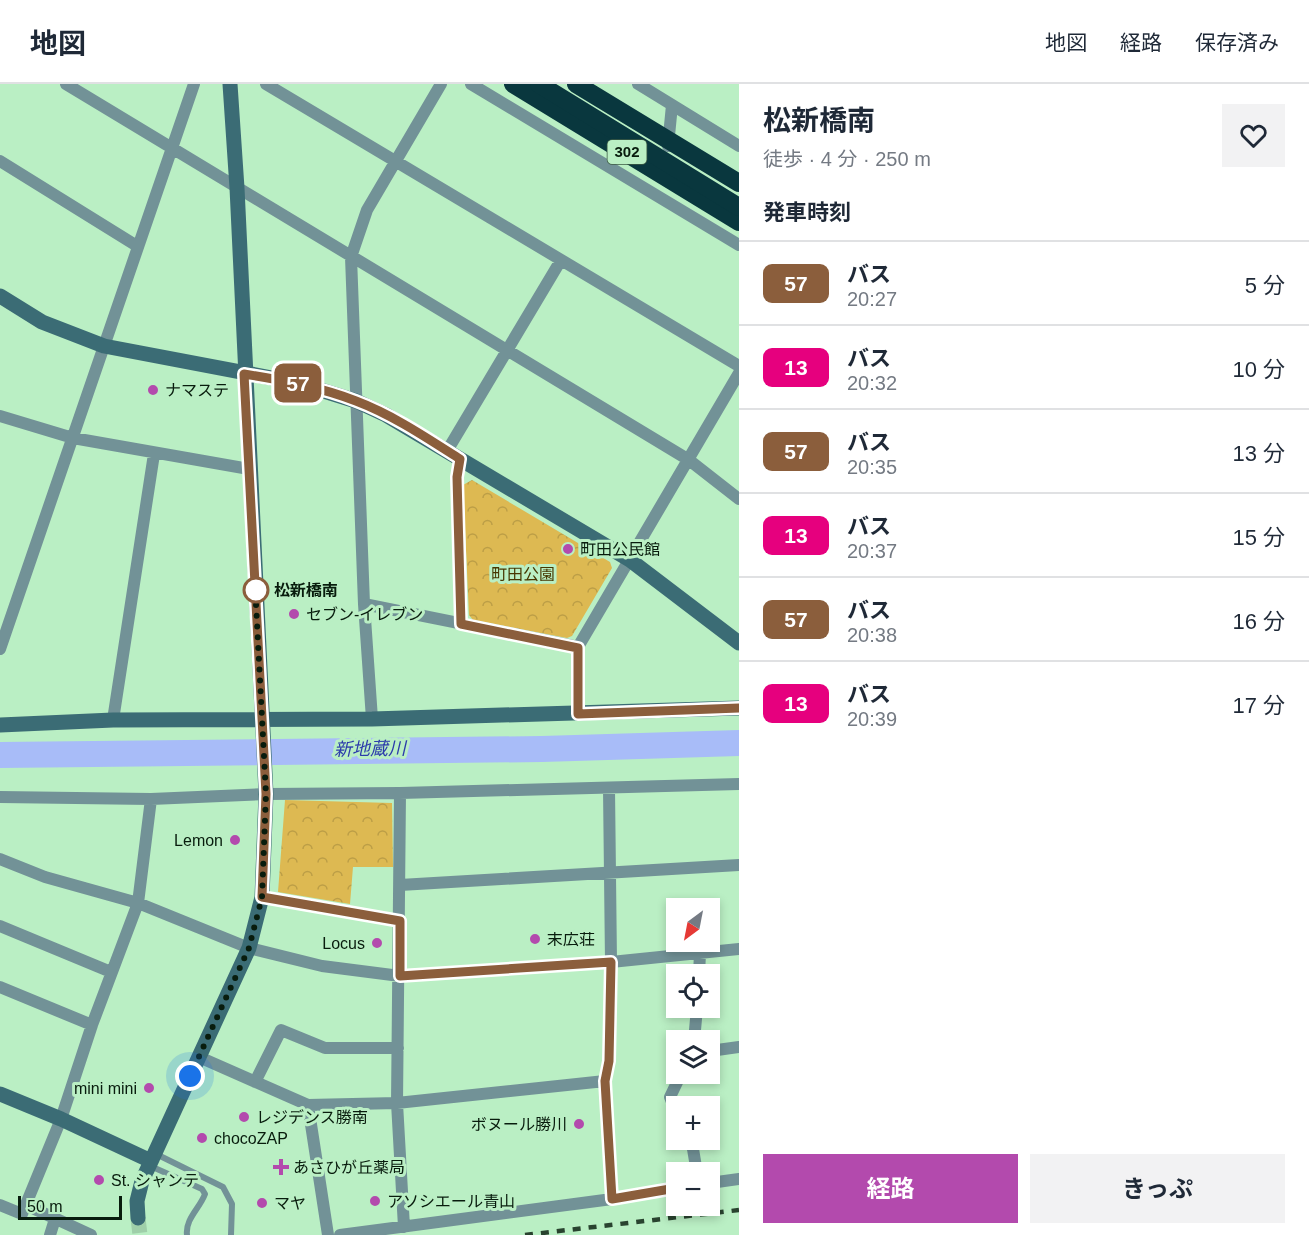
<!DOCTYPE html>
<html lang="ja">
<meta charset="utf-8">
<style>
body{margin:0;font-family:Helvetica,"Noto Sans JP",sans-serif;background:#f2f2f3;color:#1f2937;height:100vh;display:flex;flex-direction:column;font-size:22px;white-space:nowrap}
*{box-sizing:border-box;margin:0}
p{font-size:20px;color:#747a83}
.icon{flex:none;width:33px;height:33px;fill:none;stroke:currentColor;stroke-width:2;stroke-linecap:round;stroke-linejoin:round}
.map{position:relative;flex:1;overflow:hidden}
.details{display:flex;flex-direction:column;background:#fff;width:570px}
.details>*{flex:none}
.badge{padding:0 12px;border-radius:9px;font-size:21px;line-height:39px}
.needle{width:39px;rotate:212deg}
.fabs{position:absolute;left:666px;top:814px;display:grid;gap:12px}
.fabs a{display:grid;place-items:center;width:54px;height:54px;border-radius:0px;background:#fff;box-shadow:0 3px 9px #0003;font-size:30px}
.scale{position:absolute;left:18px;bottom:15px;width:104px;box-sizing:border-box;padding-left:6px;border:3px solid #081c0d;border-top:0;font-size:16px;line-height:21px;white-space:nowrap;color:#081c0d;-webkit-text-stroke:4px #baefc4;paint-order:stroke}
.you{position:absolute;width:30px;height:30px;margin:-15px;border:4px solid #fff;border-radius:50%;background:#1a73e8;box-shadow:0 0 0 9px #1a73e833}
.map>.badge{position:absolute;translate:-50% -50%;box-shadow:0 0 0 3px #fff}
h2{padding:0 24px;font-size:22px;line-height:54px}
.round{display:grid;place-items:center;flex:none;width:63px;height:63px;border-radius:0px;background:#f2f2f3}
.head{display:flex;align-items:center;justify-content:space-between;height:102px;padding:0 24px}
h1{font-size:28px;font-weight:700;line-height:45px}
.action{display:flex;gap:12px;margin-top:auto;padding:12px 24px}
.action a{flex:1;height:69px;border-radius:0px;background:#b34aad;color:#fff;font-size:24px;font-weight:700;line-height:69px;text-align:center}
.action a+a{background:#f2f2f3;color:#1f2937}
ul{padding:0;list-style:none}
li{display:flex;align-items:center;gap:18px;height:84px;padding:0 24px;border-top:2px solid #e0e1e3}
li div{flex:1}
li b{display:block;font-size:22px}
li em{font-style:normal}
li .badge{min-width:66px;font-weight:700;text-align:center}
header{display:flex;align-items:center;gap:36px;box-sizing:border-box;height:84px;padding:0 30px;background:#fff;border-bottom:2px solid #e0e1e3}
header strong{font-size:28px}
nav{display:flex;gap:33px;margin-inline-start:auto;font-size:21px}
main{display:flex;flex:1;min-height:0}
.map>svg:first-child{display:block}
.park{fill:url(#park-crowns)}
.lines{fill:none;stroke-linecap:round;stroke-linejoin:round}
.river{stroke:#a8bcf8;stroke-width:26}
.secondary-tunnel{stroke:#9fcfa9;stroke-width:15;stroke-dasharray:15 8;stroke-linecap:butt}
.lane{stroke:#729297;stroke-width:6}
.street{stroke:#729297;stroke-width:12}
.secondary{stroke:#3b6c75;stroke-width:15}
.highway{stroke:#09373e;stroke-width:18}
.rail{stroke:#29432f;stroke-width:4.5;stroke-dasharray:8 8;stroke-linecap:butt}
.highway-bridge{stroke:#09373e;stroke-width:18}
.line-casing{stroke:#fff;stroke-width:14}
.line{stroke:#8b5e3c;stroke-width:9}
.walk{stroke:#081c0d;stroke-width:6;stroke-dasharray:0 10.8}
.poi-dot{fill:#b34aad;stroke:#baefc4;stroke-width:2}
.stop-dot{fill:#fff;stroke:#8b5e3c;stroke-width:3}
.labels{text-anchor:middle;stroke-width:6;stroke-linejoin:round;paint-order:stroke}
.shield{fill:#baefc4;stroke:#3d5b44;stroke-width:1.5}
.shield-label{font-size:15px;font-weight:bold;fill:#081c0d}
.poi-label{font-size:16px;fill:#081c0d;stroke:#baefc4;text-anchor:start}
.park-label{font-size:16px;fill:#473600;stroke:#baefc4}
.stop-label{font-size:16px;font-weight:bold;fill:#081c0d;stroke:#baefc4;text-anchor:start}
.water-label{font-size:18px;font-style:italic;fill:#2b3bab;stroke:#baefc4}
</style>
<header>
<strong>地図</strong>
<nav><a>地図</a><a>経路</a><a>保存済み</a></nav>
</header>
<main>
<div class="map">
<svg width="739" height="1151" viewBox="0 0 739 1151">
<defs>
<pattern id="park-crowns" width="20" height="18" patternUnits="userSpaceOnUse" patternTransform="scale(1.5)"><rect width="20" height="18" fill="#ddb952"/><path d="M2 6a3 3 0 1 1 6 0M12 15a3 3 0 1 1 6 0" fill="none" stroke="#bc9e46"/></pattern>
</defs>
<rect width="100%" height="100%" fill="#baefc4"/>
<path class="park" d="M472 396 610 478 612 484 572 552 567 554 473 536 469 531 463 401Z
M285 716 392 719 393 783H353L350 820 278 808Z"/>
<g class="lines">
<path class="river" d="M0 671 542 665 739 659"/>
<path class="secondary-tunnel" d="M138 1134 140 1151"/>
<path class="lane" d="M154 1069 223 1103 232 1120 231 1151
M148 1081 202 1105 205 1110C200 1124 185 1135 187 1151"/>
<path class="street" d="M66 0 689 376 739 415
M266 0 739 282
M471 0 739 161
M638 0 739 62
M668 62 672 21
M0 77 137 162
M0 332 73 354 249 385
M447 367 561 176
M461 375 457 393 461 540
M364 520 578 563
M0 565 194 0
M578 630V563L739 289
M372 635 364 520 351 173 367 126 441 0
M113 636 154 370
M609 705 611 878 609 977 605 997 612 1115 676 1104
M400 709 397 1019 404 1143
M0 713 151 715 266 710 400 709 739 700
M0 775 45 793 138 819 249 864 322 882 400 892 611 878 739 865
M400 801 739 781
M262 813 400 837
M0 842 111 888
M699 891 700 869
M0 903 92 941 61 1035 22 1130 0 1121
M92 941 138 819 151 715
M694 957 697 924
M710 967 739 963
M199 973 308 1021 397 1019 605 997
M255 998 281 946 325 964H398
M308 1021 328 1151
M676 1028 670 1013 681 990
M689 1056 693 1065 697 1089
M710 1099 739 1095
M26 1121 91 1151
M50 1151 55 1135
M340 1151 612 1115"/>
<path class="secondary" d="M0 212 42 238 104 262 298 299 356 317 386 331 630 476 739 559
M0 641 113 636 372 635 739 624
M0 1010 61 1035 151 1077
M138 1134 137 1117 142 1097 249 864 262 813 266 710 237 104 230 0"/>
<path class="highway" d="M513 0 739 138"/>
<path class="rail" d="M525 1151 739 1126"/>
<path class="highway-bridge" d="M539 0 739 123
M576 0 739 99"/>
</g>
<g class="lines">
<g class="line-casing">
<path id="line" d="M676 1104 612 1115 605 997 609 977 611 878 400 892V837L262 813 266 710 244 290C282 296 320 303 356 317 393 331 427 354 460 375L457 393 461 540 578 564V630L739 624"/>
</g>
<use href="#line" class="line"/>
<path class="walk" d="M190 992 249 864 262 813 266 710 255 501 256 506"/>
</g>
<g class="poi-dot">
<circle cx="153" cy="306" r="6"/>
<circle cx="568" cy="465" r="6"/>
<circle cx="294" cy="530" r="6"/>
<circle cx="235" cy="756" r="6"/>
<circle cx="535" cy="855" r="6"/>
<circle cx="377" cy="859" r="6"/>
<circle cx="149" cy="1004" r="6"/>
<circle cx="244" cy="1033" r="6"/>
<circle cx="579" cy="1040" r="6"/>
<circle cx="202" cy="1054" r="6"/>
<path d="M278 1074h6v6h6v6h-6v6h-6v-6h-6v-6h6z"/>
<circle cx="99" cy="1096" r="6"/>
<circle cx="375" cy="1117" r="6"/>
<circle cx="262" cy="1119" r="6"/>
</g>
<circle class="stop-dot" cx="256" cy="506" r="12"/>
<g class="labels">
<rect class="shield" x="607.5" y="56" width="39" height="24" rx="4.5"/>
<g class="shield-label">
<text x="627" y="73">302</text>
</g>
<g class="poi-label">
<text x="165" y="312">ナマステ</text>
<text x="580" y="471">町田公民館</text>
<text x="306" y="536">セブン-イレブン</text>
<text x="223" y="762" text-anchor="end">Lemon</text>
<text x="547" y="861">末広荘</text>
<text x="365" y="865" text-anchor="end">Locus</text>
<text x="137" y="1010" text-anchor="end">mini mini</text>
<text x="256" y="1039">レジデンス勝南</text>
<text x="567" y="1046" text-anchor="end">ボヌール勝川</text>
<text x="214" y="1060">chocoZAP</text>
<text x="293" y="1089">あさひが丘薬局</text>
<text x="111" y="1102">St. シャンテ</text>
<text x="387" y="1123">アソシエール青山</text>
<text x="274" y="1125">マヤ</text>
</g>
<g class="park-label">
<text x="523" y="496">町田公園</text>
</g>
<g class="stop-label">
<text x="274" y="512">松新橋南</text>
</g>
<g class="water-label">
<text transform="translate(370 665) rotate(-1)" y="6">新地蔵川</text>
</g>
</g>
</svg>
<div class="fabs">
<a><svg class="needle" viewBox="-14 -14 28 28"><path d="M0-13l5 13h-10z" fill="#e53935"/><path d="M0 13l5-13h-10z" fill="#747a83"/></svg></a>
<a><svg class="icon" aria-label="locate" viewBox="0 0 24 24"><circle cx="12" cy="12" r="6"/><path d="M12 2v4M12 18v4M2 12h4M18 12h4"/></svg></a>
<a><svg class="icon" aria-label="layers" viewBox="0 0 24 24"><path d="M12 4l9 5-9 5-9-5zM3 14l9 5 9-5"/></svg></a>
<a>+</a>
<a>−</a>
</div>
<div class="scale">50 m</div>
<div class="you" style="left:190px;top:992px"></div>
<b class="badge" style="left:298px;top:299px;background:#8b5e3c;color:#fff">57</b>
</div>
<section class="details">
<div class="head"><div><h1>松新橋南</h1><p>徒歩 · 4 分 · 250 m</p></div><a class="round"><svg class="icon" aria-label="heart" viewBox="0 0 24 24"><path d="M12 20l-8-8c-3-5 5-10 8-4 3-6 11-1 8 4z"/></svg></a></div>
<h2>発車時刻</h2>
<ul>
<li><span class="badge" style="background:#8b5e3c;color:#fff">57</span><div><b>バス</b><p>20:27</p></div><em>5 分</em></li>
<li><span class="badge" style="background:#e6007e;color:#fff">13</span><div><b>バス</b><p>20:32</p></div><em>10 分</em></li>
<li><span class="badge" style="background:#8b5e3c;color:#fff">57</span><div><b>バス</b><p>20:35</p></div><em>13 分</em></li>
<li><span class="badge" style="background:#e6007e;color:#fff">13</span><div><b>バス</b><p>20:37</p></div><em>15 分</em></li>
<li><span class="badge" style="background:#8b5e3c;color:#fff">57</span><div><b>バス</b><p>20:38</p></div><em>16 分</em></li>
<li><span class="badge" style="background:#e6007e;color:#fff">13</span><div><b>バス</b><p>20:39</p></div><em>17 分</em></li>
</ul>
<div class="action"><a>経路</a><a>きっぷ</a></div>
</section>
</main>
